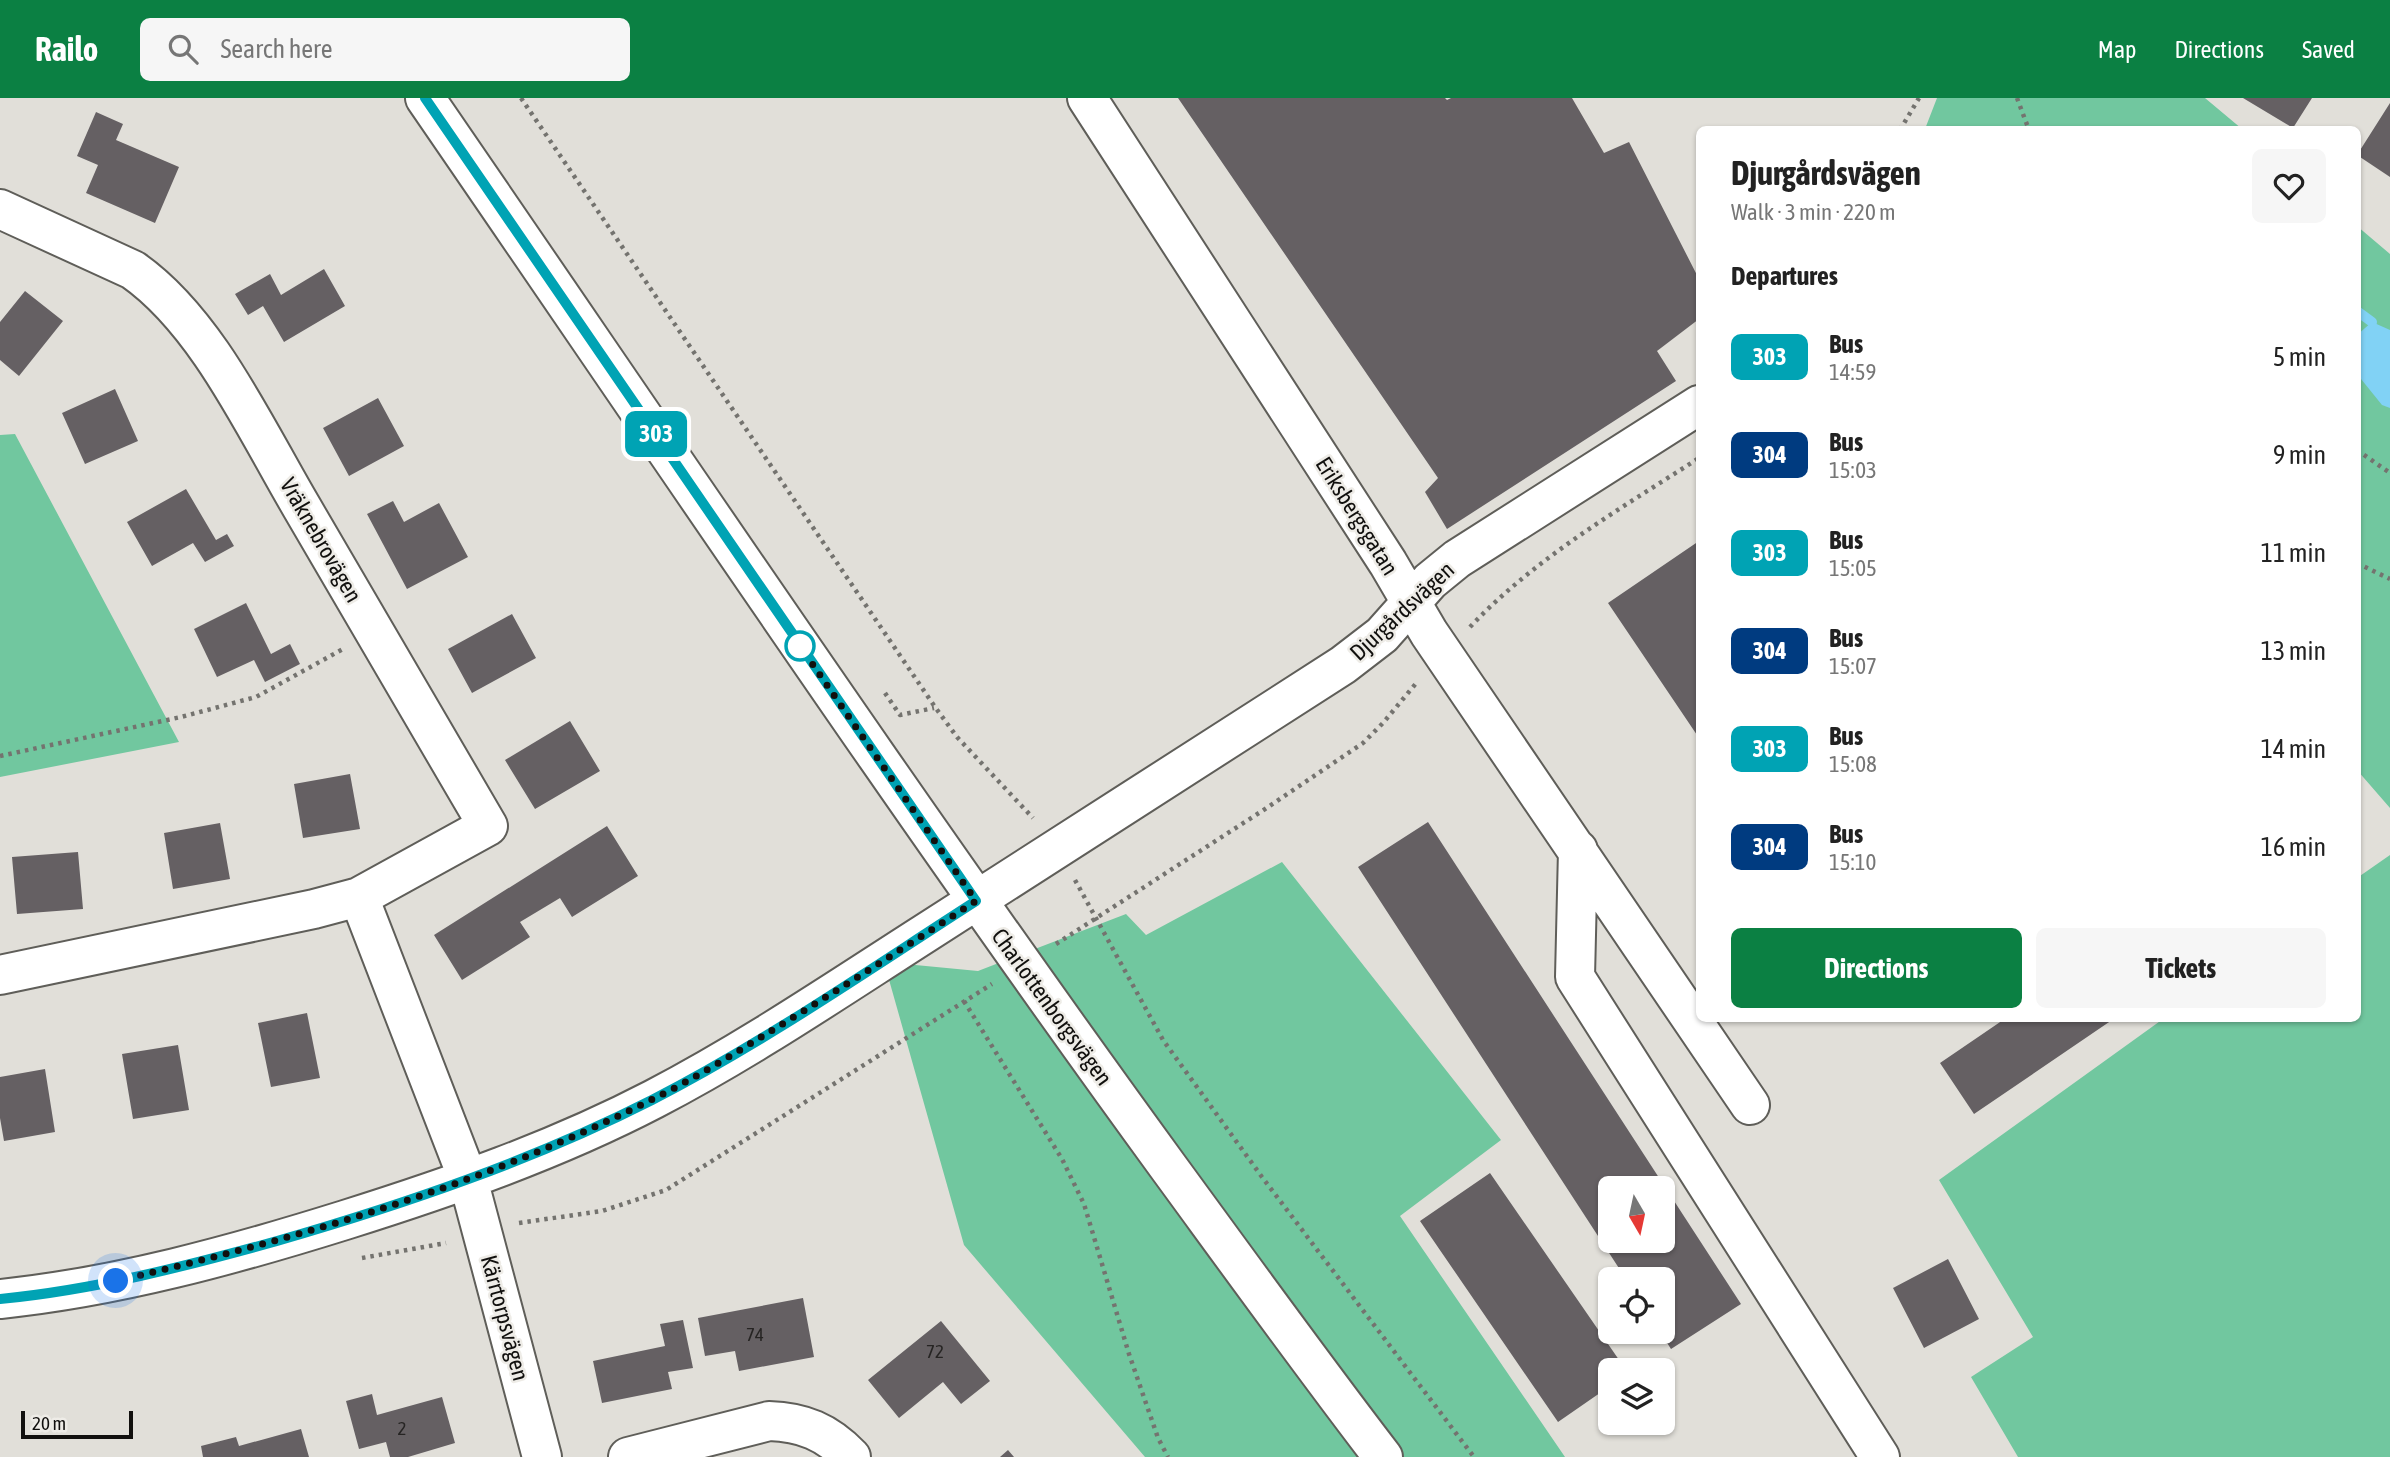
<!DOCTYPE html>
<meta charset="utf-8">
<style>
body{margin:0;font-family:"Asap Condensed",sans-serif;background:#f6f6f6;color:#222;height:100vh;display:flex;flex-direction:column;font-size:26px;white-space:nowrap}
*{box-sizing:border-box;margin:0}
p{font-size:23px;color:#767676}
.icon{flex:none;width:38px;height:38px;fill:none;stroke:currentColor;stroke-width:2;stroke-linecap:round;stroke-linejoin:round}
.map{position:relative;flex:1;overflow:hidden}
.panel{position:absolute;left:1696px;top:28px;width:665px;height:896px;display:flex;flex-direction:column;background:#fff;border-radius:10px;box-shadow:0 2px 5px #0004}
.panel>*{flex:none}
.badge{padding:0 14px;border-radius:10px;font-size:24px;line-height:46px}
.needle{width:46px;rotate:171deg}
.buttons{position:absolute;left:1598px;top:1078px;display:grid;gap:14px}
.buttons a{display:grid;place-items:center;width:77px;height:77px;border-radius:10px;background:#fff;box-shadow:0 2px 5px #0004;font-size:35px}
.scale{position:absolute;left:21px;bottom:18px;width:112px;box-sizing:border-box;padding-left:7px;border:4px solid #11100e;border-top:0;font-size:19px;line-height:24px;white-space:nowrap;color:#11100e;-webkit-text-stroke:5px #eeece7;paint-order:stroke}
.you{position:absolute;width:35px;height:35px;margin:-18px;border:5px solid #fff;border-radius:50%;background:#1a73e8;box-shadow:0 0 0 10px #1a73e833}
.map>.badge{position:absolute;translate:-50% -50%;box-shadow:0 0 0 4px #fff}
h2{padding:0 35px;font-size:26px;line-height:63px}
.round{display:grid;place-items:center;flex:none;width:74px;height:74px;border-radius:10px;background:#f6f6f6}
.summary{display:flex;align-items:center;justify-content:space-between;height:119px;padding:0 35px}
h1{font-size:33px;font-weight:700;line-height:52px}
.action{display:flex;gap:14px;margin-top:auto;padding:14px 35px}
.action a{flex:1;height:80px;border-radius:10px;background:#0b8043;color:#fff;font-size:28px;font-weight:700;line-height:80px;text-align:center}
.action a+a{background:#f6f6f6;color:#222}
ul{padding:0;list-style:none}
li{display:flex;align-items:center;gap:21px;height:98px;padding:0 35px}
li div{flex:1}
li b{display:block;font-size:26px}
li em{font-style:normal}
li .badge{min-width:77px;font-weight:700;text-align:center}
header{display:flex;align-items:center;gap:42px;box-sizing:border-box;height:98px;padding:0 35px;background:#0b8043;color:#fff}
header strong{font-size:33px}
nav{display:flex;gap:38px;margin-inline-start:auto;font-size:24px}
.search{width:490px;height:63px;background:#f6f6f6;display:flex;align-items:center;gap:18px;box-sizing:border-box;padding:0 24px;border-radius:10px;color:#767676;font-size:26px}
.map>svg:first-child{display:block}
.green{fill:#71c79f}
.water{fill:#81d2f5}
.lines{fill:none;stroke-linecap:round;stroke-linejoin:round}
.stream{stroke:#81d2f5;stroke-width:10}
.building{fill:#656063;fill-rule:evenodd}
.minor-casing{stroke:#5f5e59;stroke-width:42}
.major-casing{stroke:#5f5e59;stroke-width:42}
.path{stroke:#74736f;stroke-width:4.5;stroke-dasharray:3.5 5;stroke-linecap:butt}
.minor{stroke:#fff;stroke-width:38}
.major{stroke:#fff;stroke-width:38}
.line-casing{stroke:#fff;stroke-width:16}
.line{stroke:#00a3b4;stroke-width:10}
.walk{stroke:#11100e;stroke-width:7;stroke-dasharray:0 12.6}
.stop-dot{fill:#fff;stroke:#00a3b4;stroke-width:3.5}
.labels{text-anchor:middle;stroke-width:5;stroke-linejoin:round;paint-order:stroke}
.number-label{font-size:19px;fill:#262423}
.street-label{font-size:23px;fill:#11100e;stroke:#eeece7}
</style>
<header>
<strong>Railo</strong>
<div class="search"><svg class="icon" aria-label="search" viewBox="0 0 24 24"><circle cx="10" cy="10" r="6"/><path d="M15 15l6 6"/></svg>Search here</div>
<nav><a>Map</a><a>Directions</a><a>Saved</a></nav>
</header>
<div class="map">
<svg width="2390" height="1359" viewBox="0 0 2390 1359">
<rect width="100%" height="100%" fill="#e1dfd9"/>
<path class="green" d="M1937 0H2205L2242 31H1925Z
M2357 128 2390 156V710L2357 672Z
M15 336 179 644 0 679V337Z
M2390 757V1359H2018L1971 1279 2033 1239 1939 1082 2163 921 2357 920V780Z
M1282 764 1501 1042 1400 1118 1565 1359H1145L964 1147 884 864 978 873 1126 816 1146 837Z"/>
<path class="water" d="M2372 224 2390 232V310L2382 307 2357 276V237Z"/>
<g class="lines">
<path class="stream" d="M2357 213 2372 224"/>
</g>
<path class="building" d="M1178 0H1445L1447 2 1451 0H1572L1604 55 1629 44 1699 181V221L1657 253 1676 283 1447 431 1425 394 1438 380Z
M2243 0H2312L2293 30Z
M2390 5V79L2357 57Z
M96 14 123 26 116 42 179 69 155 125 86 95 98 67 77 58Z
M324 171 345 208 284 244 263 208 248 217 235 196 270 176 281 197Z
M25 193 63 223 19 278 0 262V224Z
M115 291 138 343 85 366 62 315Z
M378 300 404 348 349 378 323 330Z
M186 391 216 442 227 436 234 448 205 464 193 445 152 468 127 424Z
M393 403 404 424 439 405 468 459 407 491 367 416Z
M1699 443V640L1608 505Z
M246 505 271 556 290 546 300 566 265 584 254 562 217 579 194 531Z
M512 516 536 560 472 595 448 551Z
M570 623 600 673 535 711 505 662Z
M350 676 360 731 303 740 294 686Z
M1428 724 1741 1206 1671 1251 1660 1234H1662V1181H1626L1358 769ZM1610 1090H1662V1143H1610Z
M220 725 230 781 173 791 164 735Z
M607 728 638 778 572 819 560 800 520 824 530 839 462 882 434 837Z
M78 754 83 811 17 816 12 759Z
M307 915 320 980 271 989 258 925Z
M2006 920H2115L1974 1016 1940 965Z
M178 947 189 1012 133 1021 122 956Z
M45 971 55 1034 4 1043 0 1020V979Z
M1490 1075 1626 1272H1610V1288L1558 1324 1420 1123Z
M1948 1161 1979 1221 1924 1250 1893 1190Z
M803 1200 814 1259 739 1273 735 1253 705 1258 698 1220Z
M683 1222 693 1270 668 1274 672 1291 602 1305 593 1263 665 1248 660 1226Z
M941 1223 990 1283 961 1306 943 1284 899 1320 868 1282Z
M372 1296 377 1317 442 1299 455 1345 408 1359H390L386 1344 359 1351 346 1303Z
M301 1331 309 1359H203L201 1348 236 1339 239 1348Z
M1008 1352 1014 1359H1000Z"/>
<g class="lines">
<g class="minor-casing">
<path id="minor" d="M1087 0 1388 465 1429 535 1750 1007
M0 111 133 172C207 224 255 330 301 408 363 514 425 621 488 728L359 799 314 811 0 877
M1578 752 1575 879 1880 1359
M359 799 468 1081 542 1359
M0 1201C117 1189 233 1157 345 1122 450 1089 556 1052 654 1001 748 952 835 893 924 836 1064 747 1203 656 1343 567L1382 537 1430 483 1457 461 1699 307
M628 1359 769 1323C803 1324 827 1334 851 1359"/>
</g>
<g class="major-casing">
<path id="major" d="M425 0C671 358 913 719 1169 1070 1240 1167 1310 1264 1383 1359"/>
</g>
<path class="path" d="M521 0 935 609 957 639 1033 720
M2017 0 2029 32
M1900 32 1919 0
M2357 352 2390 375
M2357 465 2390 481
M1470 529C1535 460 1620 411 1699 360
M885 595 900 617 934 610
M0 658 181 619 256 599 343 551
M1075 782 1163 942 1262 1079 1474 1359
M1056 846 1262 713 1363 645 1383 625 1418 583
M964 903 1062 1061 1084 1106 1129 1256 1158 1340 1168 1359
M519 1125 602 1113 666 1092 992 886
M362 1160 446 1145"/>
<use href="#minor" class="minor"/>
<use href="#major" class="major"/>
</g>
<g class="lines">
<g class="line-casing">
<path id="line" d="M0 1201C94 1192 187 1168 277 1143 405 1106 534 1062 652 1002 765 944 870 871 976 803L425 0"/>
</g>
<use href="#line" class="line"/>
<path class="walk" d="M116 1183C300 1140 482 1087 651 1002 692 982 732 957 771 933 840 891 908 847 976 803L800 548"/>
</g>
<circle class="stop-dot" cx="800" cy="548" r="14"/>
<g class="labels">
<g class="number-label">
<text x="755" y="1243">74</text>
<text x="935" y="1260">72</text>
<text x="402" y="1337">2</text>
</g>
<g class="street-label">
<text transform="translate(1357 418) rotate(58)" y="8">Eriksbergsgatan</text>
<text transform="translate(321 442) rotate(60)" y="8">Vräknebrovägen</text>
<text transform="translate(1402 513) rotate(-43)" y="8">Djurgårdsvägen</text>
<text transform="translate(1052 909) rotate(54)" y="8">Charlottenborgsvägen</text>
<text transform="translate(505 1220) rotate(75)" y="8">Kärrtorpsvägen</text>
</g>
</g>
</svg>
<div class="buttons">
<a><svg class="needle" viewBox="-14 -14 28 28"><path d="M0-13l5 13h-10z" fill="#e53935"/><path d="M0 13l5-13h-10z" fill="#767676"/></svg></a>
<a><svg class="icon" aria-label="locate" viewBox="0 0 24 24"><circle cx="12" cy="12" r="6"/><path d="M12 2v4M12 18v4M2 12h4M18 12h4"/></svg></a>
<a><svg class="icon" aria-label="layers" viewBox="0 0 24 24"><path d="M12 4l9 5-9 5-9-5zM3 14l9 5 9-5"/></svg></a>
</div>
<div class="scale">20 m</div>
<div class="you" style="left:116px;top:1183px"></div>
<b class="badge" style="left:656px;top:336px;background:#00a3b4;color:#fff">303</b>
<section class="panel">
<div class="summary"><div><h1>Djurgårdsvägen</h1><p>Walk · 3 min · 220 m</p></div><a class="round"><svg class="icon" aria-label="heart" viewBox="0 0 24 24"><path d="M12 20l-8-8c-3-5 5-10 8-4 3-6 11-1 8 4z"/></svg></a></div>
<h2>Departures</h2>
<ul>
<li><span class="badge" style="background:#00a3b4;color:#fff">303</span><div><b>Bus</b><p>14:59</p></div><em>5 min</em></li>
<li><span class="badge" style="background:#003b80;color:#fff">304</span><div><b>Bus</b><p>15:03</p></div><em>9 min</em></li>
<li><span class="badge" style="background:#00a3b4;color:#fff">303</span><div><b>Bus</b><p>15:05</p></div><em>11 min</em></li>
<li><span class="badge" style="background:#003b80;color:#fff">304</span><div><b>Bus</b><p>15:07</p></div><em>13 min</em></li>
<li><span class="badge" style="background:#00a3b4;color:#fff">303</span><div><b>Bus</b><p>15:08</p></div><em>14 min</em></li>
<li><span class="badge" style="background:#003b80;color:#fff">304</span><div><b>Bus</b><p>15:10</p></div><em>16 min</em></li>
</ul>
<div class="action"><a>Directions</a><a>Tickets</a></div>
</section>
</div>
